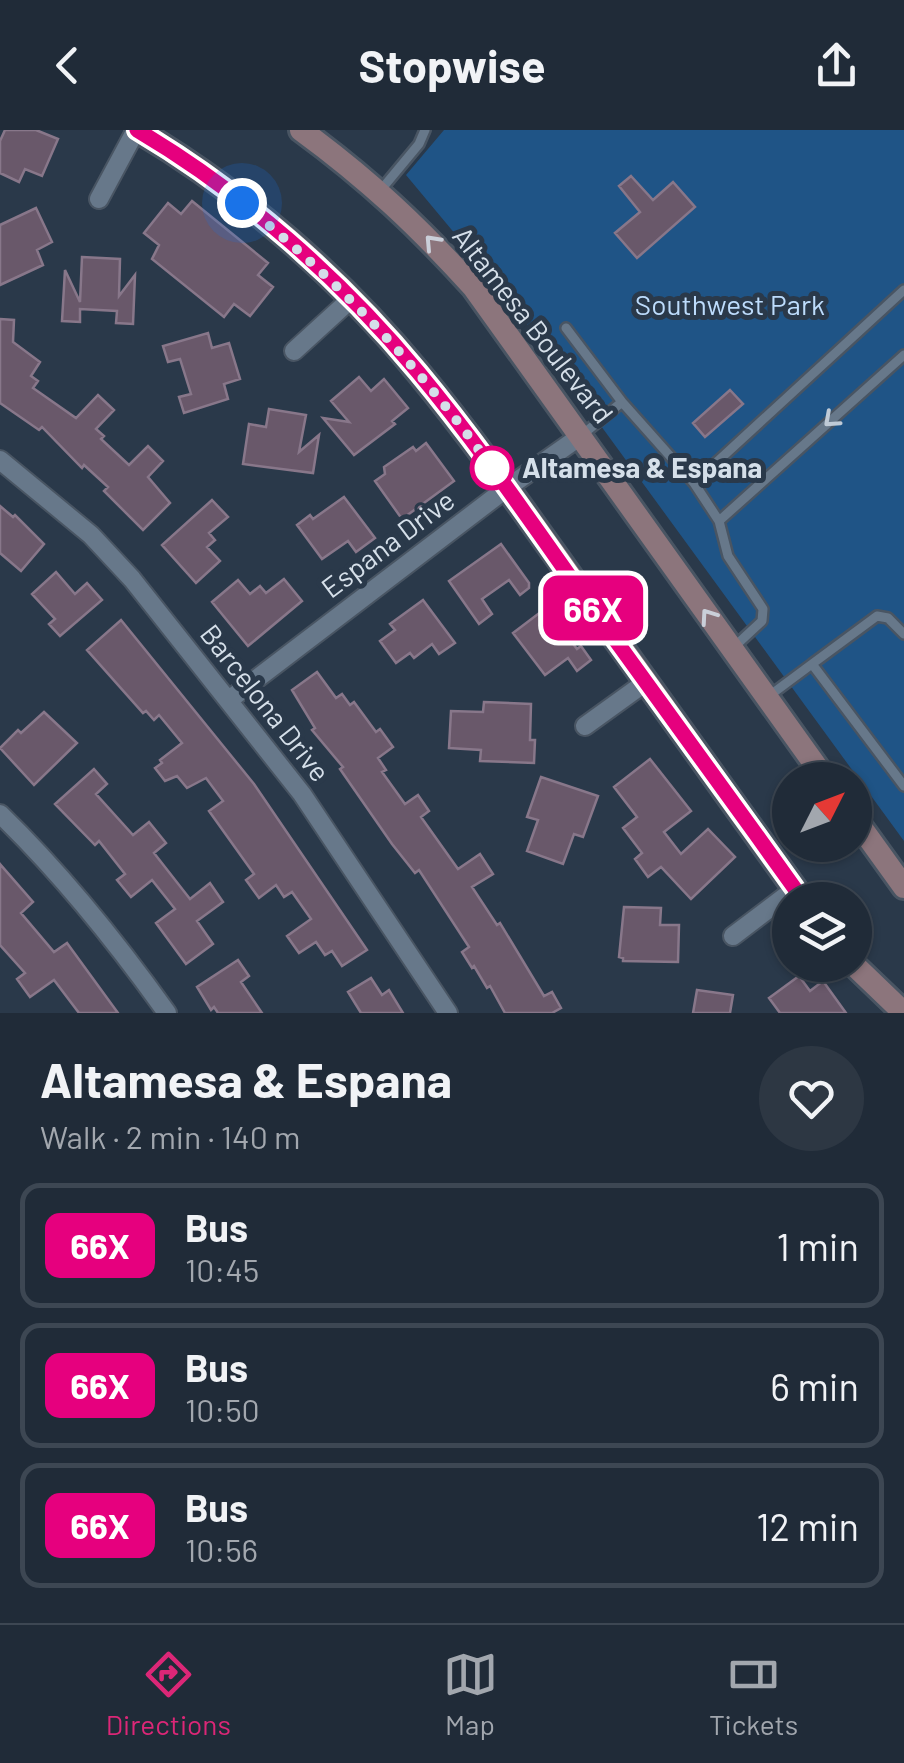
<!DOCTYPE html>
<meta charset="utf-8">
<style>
body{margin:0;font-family:Barlow,sans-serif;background:#2d3743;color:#f1f3f6;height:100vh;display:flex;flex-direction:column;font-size:38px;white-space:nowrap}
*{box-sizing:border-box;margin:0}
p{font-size:32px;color:#a2a7ae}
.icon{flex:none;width:55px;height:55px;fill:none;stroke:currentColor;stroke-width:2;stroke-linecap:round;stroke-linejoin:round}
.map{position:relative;height:883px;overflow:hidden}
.details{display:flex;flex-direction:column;background:#202b38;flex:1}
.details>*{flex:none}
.badge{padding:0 20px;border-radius:15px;font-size:35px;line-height:65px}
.needle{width:65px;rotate:48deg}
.tools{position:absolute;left:772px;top:632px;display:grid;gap:20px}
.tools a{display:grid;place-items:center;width:100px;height:100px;border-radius:50%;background:#202b38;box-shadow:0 2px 8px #0004,0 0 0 2px #3d4753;font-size:50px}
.you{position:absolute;width:50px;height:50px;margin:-25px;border:8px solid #fff;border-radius:50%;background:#1a73e8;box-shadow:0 0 0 15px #1a73e833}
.map>.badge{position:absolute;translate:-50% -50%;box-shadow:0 0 0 5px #fff}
.round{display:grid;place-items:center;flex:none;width:105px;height:105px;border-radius:52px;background:#2d3743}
.overview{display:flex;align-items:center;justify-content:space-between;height:170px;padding:0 40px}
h1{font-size:48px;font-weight:700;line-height:75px}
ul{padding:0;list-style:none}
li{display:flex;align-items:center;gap:30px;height:125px;margin:0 20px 15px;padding:0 20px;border:5px solid #3d4753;border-radius:20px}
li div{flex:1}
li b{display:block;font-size:38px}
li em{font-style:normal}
li .badge{min-width:110px;font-weight:700;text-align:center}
header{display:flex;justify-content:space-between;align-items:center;height:130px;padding:0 40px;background:#202b38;font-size:45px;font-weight:700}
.tabs{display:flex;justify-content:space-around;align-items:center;height:140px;border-top:2px solid #3d4753;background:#202b38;font-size:28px;color:#a2a7ae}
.tabs a{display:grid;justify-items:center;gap:5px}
.tabs .on{color:#db2777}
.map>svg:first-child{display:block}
.green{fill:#1f5486}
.building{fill:#69586a;stroke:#88778a;stroke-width:2.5}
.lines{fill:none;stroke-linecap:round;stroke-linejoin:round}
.lane-casing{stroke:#495563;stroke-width:14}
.street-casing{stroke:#495563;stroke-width:22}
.secondary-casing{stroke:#495563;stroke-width:28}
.lane{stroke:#67788a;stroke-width:9}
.street{stroke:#67788a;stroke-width:18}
.secondary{stroke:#8c757c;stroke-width:22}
.oneway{stroke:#cacfd9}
.oneway2{stroke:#bfcad6}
.line-casing{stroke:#fff;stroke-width:22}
.line{stroke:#e6007e;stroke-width:15}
.walk{stroke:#d5dfe9;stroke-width:10;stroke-dasharray:0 18}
.stop-dot{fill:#fff;stroke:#e6007e;stroke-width:5}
.labels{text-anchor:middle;stroke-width:10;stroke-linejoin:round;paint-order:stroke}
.park-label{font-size:28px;fill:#bddcfc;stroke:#2a394a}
.street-label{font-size:28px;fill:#d5dfe9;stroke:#2a394a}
.stop-label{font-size:28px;font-weight:bold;fill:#d5dfe9;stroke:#2a394a;text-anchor:start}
</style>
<header><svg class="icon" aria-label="back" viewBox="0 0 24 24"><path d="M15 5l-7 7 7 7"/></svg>Stopwise<svg class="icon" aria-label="share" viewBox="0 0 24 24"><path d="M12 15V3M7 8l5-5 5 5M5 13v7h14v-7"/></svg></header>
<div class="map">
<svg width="904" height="883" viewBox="0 0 904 883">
<rect width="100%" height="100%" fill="#2a394a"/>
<path class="green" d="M444 0H904V711L501 159 406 45Z"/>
<path class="building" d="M5 0H36L58 9 42 46 25 39 19 52 0 43V11Z
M631 46 653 70 673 52 695 77 637 128 615 103 640 82 619 56Z
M192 71 268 133 258 145 273 157 250 186 234 174 224 187 152 129 159 115 144 103 168 73 181 84Z
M36 78 52 112 37 120 43 135 0 155V95Z
M82 127 120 129 119 166 135 145 133 194 116 193 117 181 80 179V192L62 191 65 140 80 172Z
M0 189 14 190 13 212 40 232 31 246 38 251 33 258 76 288 98 265 114 280 96 299 104 306 101 309 129 335 148 316 163 331 148 347 170 373 143 400 104 361 108 357 84 335 82 338 42 297 39 300 0 273Z
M208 203 212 218 229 213 240 249 224 254 228 269 184 283 179 267 191 264 180 229 168 232 163 216Z
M359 247 371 261 384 249 408 278 392 291 395 294 354 325 323 288 349 292 331 271Z
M730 260 743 274 705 307 693 293Z
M269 279 306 285 299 322 319 305 313 343 243 334 249 294 266 297Z
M426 313 454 351 402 389 375 351 385 344 384 337 413 317 416 321Z
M344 367 375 408 356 422 348 411 322 429 297 395 310 385 313 389Z
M212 370 228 387 209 403 215 410 207 417 220 431 196 453 162 415Z
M0 376 13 387 15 385 44 414 21 441 0 423Z
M501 414 529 453V458L520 465 509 450 482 469 492 484 479 494 449 451Z
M56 442 75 464 87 453 102 470 60 506 49 494 55 489 32 464Z
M284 449 302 471 248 516 212 472 238 450 250 464 260 456 266 463Z
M423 470 455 513 439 524 432 514 414 528 410 523 396 533 380 511 395 500 390 494Z
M546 478 577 519 581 516 591 530 577 541 568 528 545 545 513 503Z
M121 490 254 654 367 820 342 836 332 821 325 825 316 812 299 823 287 806 311 789 292 762 284 767 276 755 259 768 246 750 254 744 209 681 223 671 206 648 187 658 177 646 165 651 155 638 162 633 160 630 182 613 159 585 154 590 146 581 143 583 87 520Z
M317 542 336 568 342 564 350 575 354 572 376 602 380 599 393 617 378 628 386 640 382 642 405 674 418 665 429 681 421 687 458 739 480 724 493 744 472 757 497 795 500 793 544 866 552 862 561 878 552 883H505L490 856 487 858 474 836 472 838 462 822 469 817 419 740 415 743 392 714 340 639 343 637 312 600 315 598 292 560Z
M484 572 531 574 530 610H535L534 633 480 631 481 620 449 618 451 581 483 582Z
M44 582 77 613 34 655 0 618 18 600 21 603Z
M650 629 691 681 664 702 681 724 708 699 735 727 691 769 661 737 648 747 635 729 642 723 623 698 637 687 614 657Z
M94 639 107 654 96 664 133 705 149 692 166 713 154 723 190 769 210 753 223 772 197 791 213 814 186 834 156 793 175 779 152 750 131 767 117 750 125 744 99 711 95 715 55 674Z
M541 647 598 666 583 707 574 704 563 734 527 721 538 690 527 687Z
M0 734 33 772 21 783 54 822 67 813 118 883H79L54 850 30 867 17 849 25 843 0 815Z
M624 777 661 778 660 795H679L678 832 623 831V828L619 827Z
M238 830 249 846 241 852 262 883H218L214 877 211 880 197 857Z
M799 846 810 861 823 851 846 883H780L769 868Z
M371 848 382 865 389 860 403 883H361L348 862Z
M697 860 733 865 730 883H693Z"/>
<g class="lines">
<g class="lane-casing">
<path id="lane" d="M380 61 419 14 425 0
M566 198 622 272
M582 305 622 272 694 353 904 160
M694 353 719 391
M734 517 762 491 763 479 728 426 719 391 904 225
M812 534 877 486 888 488 904 504
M769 566 812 534 904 656"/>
</g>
<g class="street-casing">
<path id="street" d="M99 69 136 0
M294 221 352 168
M0 330 91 405 132 449 302 664 448 883
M229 570 507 358 582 305
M585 596 646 552
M0 684C62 744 117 813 167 883
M733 806 795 759"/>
</g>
<g class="secondary-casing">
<path id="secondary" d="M137 0C242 62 340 147 418 242 476 312 528 387 581 461 655 565 729 667 803 770
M301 0C368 49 419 97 474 158L826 650
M855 689 904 757
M854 835 904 883"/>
</g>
<use href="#lane" class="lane"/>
<use href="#street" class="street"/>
<use href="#secondary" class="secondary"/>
</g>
<defs><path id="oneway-chevron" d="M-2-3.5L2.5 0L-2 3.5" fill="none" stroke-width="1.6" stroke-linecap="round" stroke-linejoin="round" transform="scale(2.5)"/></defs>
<g class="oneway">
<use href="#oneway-chevron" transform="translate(432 112) rotate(-133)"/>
<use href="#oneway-chevron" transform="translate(708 486) rotate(-125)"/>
</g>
<use class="oneway2" href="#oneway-chevron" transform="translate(831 290) rotate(138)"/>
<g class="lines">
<g class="line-casing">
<path id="line" d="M137 0C242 62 340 148 418 242 478 314 531 392 585 468 658 569 731 669 803 770"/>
</g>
<use href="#line" class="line"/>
<path class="walk" d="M242 73C338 150 421 238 492 338"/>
</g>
<circle class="stop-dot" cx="492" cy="338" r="20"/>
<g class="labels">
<g class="park-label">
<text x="730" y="185">Southwest Park</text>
</g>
<g class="street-label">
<text transform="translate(533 195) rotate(52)" y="10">Altamesa Boulevard</text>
<text transform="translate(388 414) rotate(-37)" y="10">Espana Drive</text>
<text transform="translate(265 573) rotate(52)" y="10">Barcelona Drive</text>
</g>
<g class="stop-label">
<text x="522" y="348">Altamesa &amp; Espana</text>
</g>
</g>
</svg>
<div class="tools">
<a><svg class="needle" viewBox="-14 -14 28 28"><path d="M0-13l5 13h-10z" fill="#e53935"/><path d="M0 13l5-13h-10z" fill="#a2a7ae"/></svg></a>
<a><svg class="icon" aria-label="layers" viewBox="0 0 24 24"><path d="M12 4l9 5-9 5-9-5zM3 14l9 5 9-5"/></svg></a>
</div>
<div class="you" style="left:242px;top:73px"></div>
<b class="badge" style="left:593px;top:478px;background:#e6007e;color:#fff">66X</b>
</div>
<section class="details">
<div class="overview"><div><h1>Altamesa &amp; Espana</h1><p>Walk · 2 min · 140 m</p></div><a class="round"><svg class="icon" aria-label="heart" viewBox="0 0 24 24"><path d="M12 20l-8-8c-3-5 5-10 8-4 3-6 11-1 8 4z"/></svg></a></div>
<ul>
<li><span class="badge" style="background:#e6007e;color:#fff">66X</span><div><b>Bus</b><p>10:45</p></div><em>1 min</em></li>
<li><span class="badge" style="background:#e6007e;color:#fff">66X</span><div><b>Bus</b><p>10:50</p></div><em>6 min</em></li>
<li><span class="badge" style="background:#e6007e;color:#fff">66X</span><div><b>Bus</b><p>10:56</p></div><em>12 min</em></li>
</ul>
</section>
<nav class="tabs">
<a class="on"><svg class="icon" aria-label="directions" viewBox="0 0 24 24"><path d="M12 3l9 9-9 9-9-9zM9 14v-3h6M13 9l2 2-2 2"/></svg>Directions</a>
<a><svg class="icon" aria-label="map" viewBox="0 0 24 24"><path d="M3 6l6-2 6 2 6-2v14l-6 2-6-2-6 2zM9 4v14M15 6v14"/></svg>Map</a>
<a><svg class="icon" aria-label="tickets" viewBox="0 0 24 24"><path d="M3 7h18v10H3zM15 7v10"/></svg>Tickets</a>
</nav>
